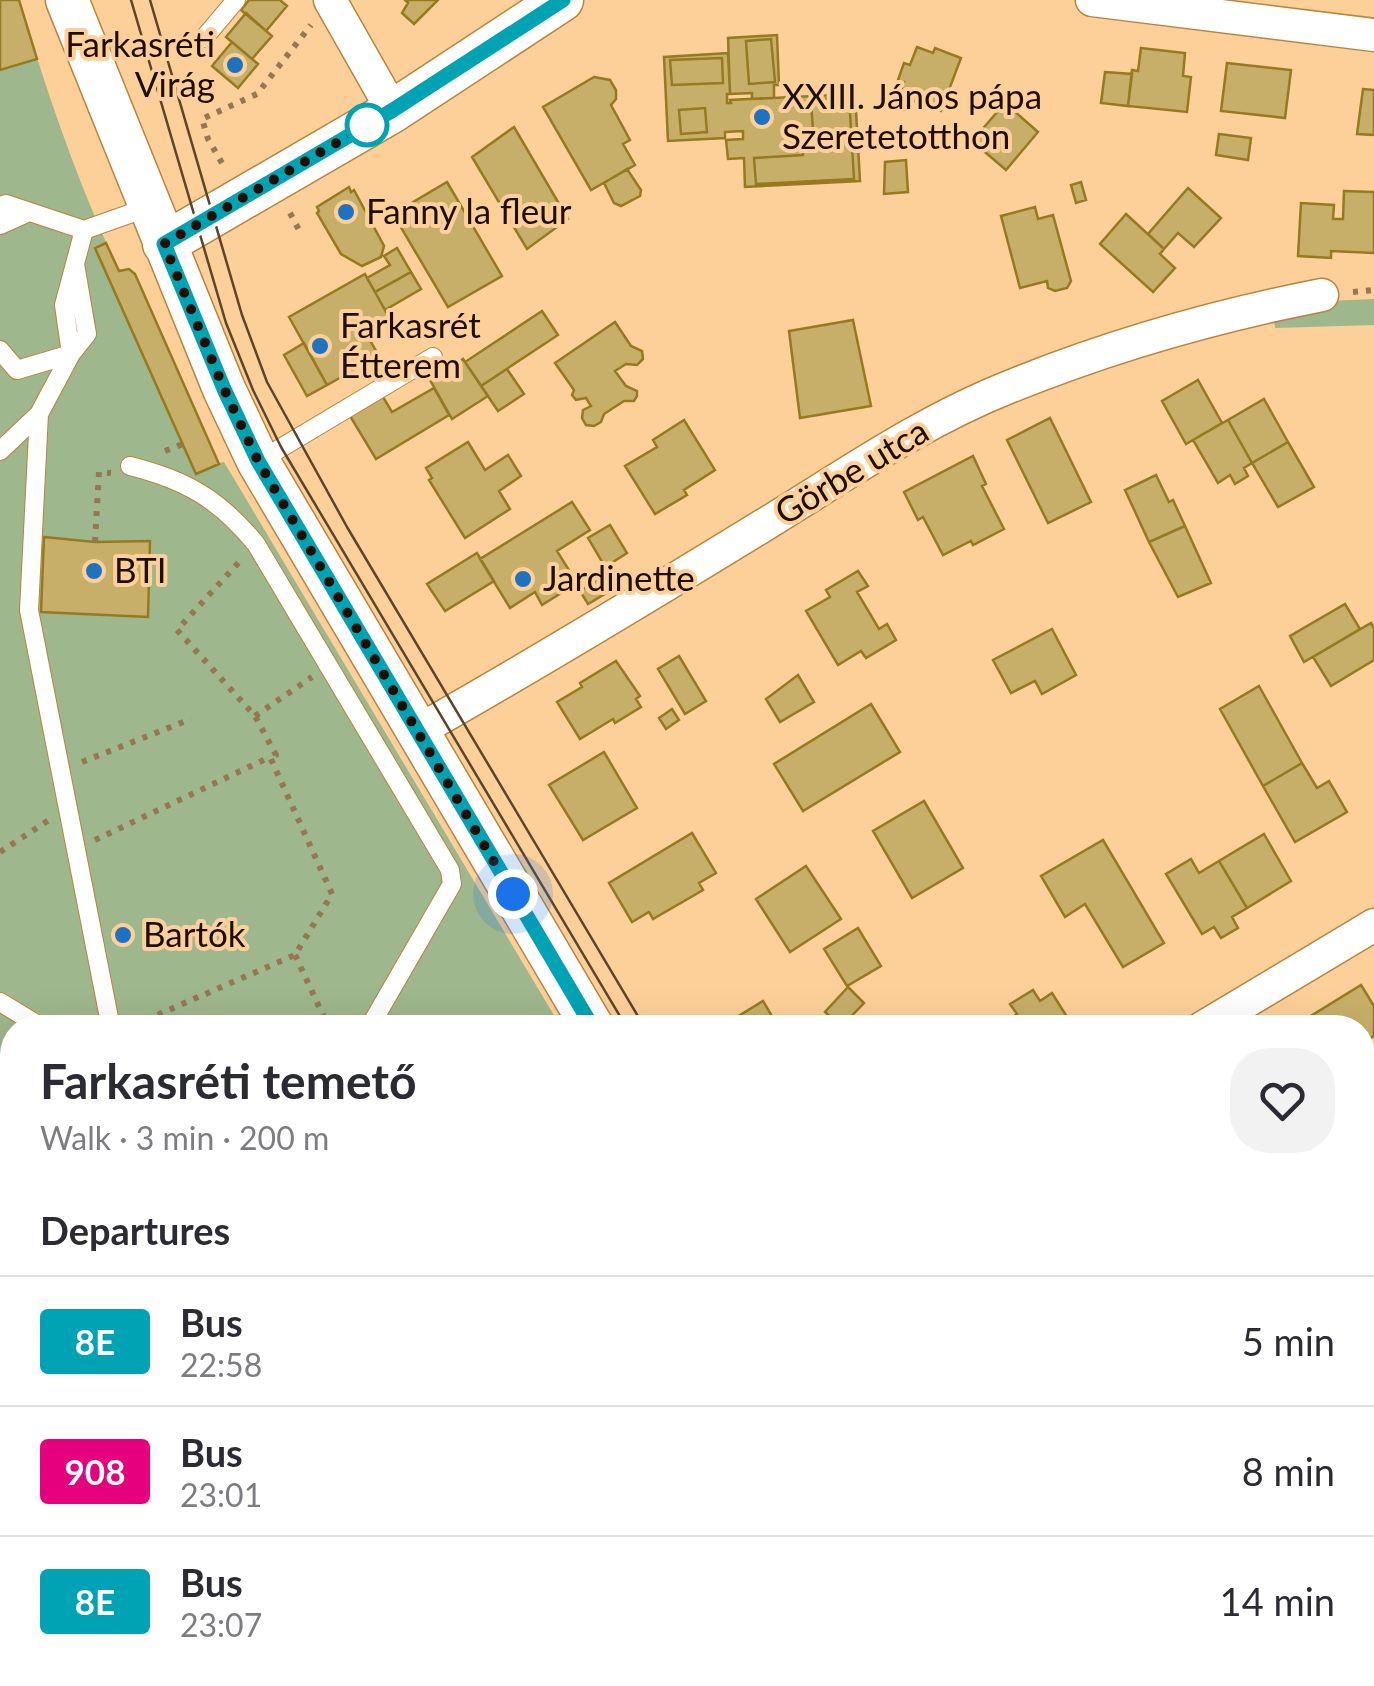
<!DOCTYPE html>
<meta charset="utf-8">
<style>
body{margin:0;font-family:Lato,sans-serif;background:#f2f2f3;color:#2b2b33;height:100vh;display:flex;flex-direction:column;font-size:38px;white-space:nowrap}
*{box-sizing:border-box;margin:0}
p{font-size:32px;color:#7c7c81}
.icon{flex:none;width:55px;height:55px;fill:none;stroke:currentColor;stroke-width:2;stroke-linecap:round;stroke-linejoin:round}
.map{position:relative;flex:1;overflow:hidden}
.drawer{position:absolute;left:0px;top:1015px;width:1375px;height:672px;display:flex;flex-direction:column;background:#fff;border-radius:40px 40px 0 0;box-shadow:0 10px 40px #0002}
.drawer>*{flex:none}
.badge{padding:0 20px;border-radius:8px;font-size:35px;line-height:65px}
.you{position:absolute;width:50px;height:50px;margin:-25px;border:8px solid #fff;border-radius:50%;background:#1a73e8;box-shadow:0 0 0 15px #1a73e833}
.map>.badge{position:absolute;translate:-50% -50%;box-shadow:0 0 0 5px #fff}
h2{padding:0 40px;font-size:38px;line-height:90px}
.round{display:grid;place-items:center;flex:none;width:105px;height:105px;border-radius:40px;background:#f2f2f3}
.overview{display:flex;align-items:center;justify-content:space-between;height:170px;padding:0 40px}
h1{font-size:48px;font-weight:700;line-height:75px}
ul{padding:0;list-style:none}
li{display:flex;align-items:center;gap:30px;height:130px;padding:0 40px;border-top:2px solid #e1e1e2}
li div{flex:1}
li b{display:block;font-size:38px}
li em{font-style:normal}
li .badge{min-width:110px;font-weight:700;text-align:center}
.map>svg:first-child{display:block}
.green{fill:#9fb78c}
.building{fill:#c7af69;stroke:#957a20;stroke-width:2.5}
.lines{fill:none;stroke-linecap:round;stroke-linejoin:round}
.service-casing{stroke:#ba843e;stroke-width:20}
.minor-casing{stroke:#ba843e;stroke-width:35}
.tertiary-casing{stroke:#ba843e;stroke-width:45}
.path{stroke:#967752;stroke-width:6;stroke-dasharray:5 8;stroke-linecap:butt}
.service{stroke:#fff;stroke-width:18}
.minor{stroke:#fff;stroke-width:32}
.tertiary{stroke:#fff;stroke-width:42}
.tram{stroke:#5d452b;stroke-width:2.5}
.line-casing{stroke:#fff;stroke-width:22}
.line{stroke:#00a3b4;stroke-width:15}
.walk{stroke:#1e0e00;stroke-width:10;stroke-dasharray:0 18}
.poi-dot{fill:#1e72c0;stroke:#fdd099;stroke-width:4}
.stop-dot{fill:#fff;stroke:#00a3b4;stroke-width:5}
.labels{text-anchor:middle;stroke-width:8;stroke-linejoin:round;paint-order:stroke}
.poi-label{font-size:35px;fill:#1e0e00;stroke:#fdd099;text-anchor:start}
.street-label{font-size:35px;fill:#1e0e00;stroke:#fdd099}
</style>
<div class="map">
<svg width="1374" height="1686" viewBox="0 0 1374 1686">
<rect width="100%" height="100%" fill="#fdd099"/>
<path class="green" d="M0 0H19C47 92 77 183 119 270L129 269 135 274 219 463 224 462 561 1027 12 1028V1675H528L503 1686H0Z
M1374 299V325L1275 328 1273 312 1327 301Z"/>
<path class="building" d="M0 0H19L37 59 0 70Z
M249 0H280L287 6 266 31 241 10Z
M405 0H438L414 24 402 13 408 3Z
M246 13 272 36 252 59 226 37Z
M777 35 779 85H774V98L752 99V93L730 94 728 38Z
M771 39 775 82 749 84 746 41Z
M232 42 258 64 238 88 212 66Z
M917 47 933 53 935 48 961 58 941 111 899 96 904 82 898 80 904 63 910 65Z
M1141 48 1185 53 1183 76 1191 77 1187 112 1128 106 1132 70 1138 71Z
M728 53 730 94H727V103H731L730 100 855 94 860 181 745 187 744 158 728 159 726 140 743 139V131L725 132V138L668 141 664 57Z
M722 58 723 83 672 85 670 60Z
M1227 63 1291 70 1285 118 1221 111Z
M1105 72 1132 74 1128 106 1101 103Z
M594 77 610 80 616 90V99L611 105 630 140 623 144 635 165 591 190 543 107Z
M1363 89 1374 90V135L1357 134Z
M849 97 854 179 756 184 754 158 803 155 802 131H813L811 100Z
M1005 103 1038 132 1006 170 972 141Z
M705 108 707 132 681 134 679 110Z
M514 127 568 219 527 249 472 157Z
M1219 134 1251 138 1248 160 1216 155Z
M906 160 908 192 884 194 885 162Z
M627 169 641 190 640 196 621 206 614 203 604 183Z
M447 182 502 276 448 307 393 214Z
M1081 182 1086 200 1076 203 1071 185Z
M349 187 351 192 354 190 384 246 381 257 362 266 341 254 317 213 319 211 317 207Z
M1188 188 1221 218 1194 247 1178 233 1164 249 1148 234Z
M1344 191 1374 192V253L1331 251V258L1298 256 1301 203 1334 205 1333 219H1343Z
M1035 207 1038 219 1053 215 1071 281 1067 288 1055 291 1048 288 1047 281 1020 288 1001 216Z
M1126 214 1164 249 1160 254 1175 268 1153 292 1100 244Z
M106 243 119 271 129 269 135 274 219 464 196 474 95 248Z
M397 248 411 272 375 292 367 278 390 265 384 256Z
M411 272 421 289 385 310 375 292Z
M365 274 391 321 367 335 379 356 327 385 289 317Z
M542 311 558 335 481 386 465 362Z
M853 320 871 406 800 418 789 331Z
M615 322 631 346 642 351 643 359 637 365 626 364 615 371 626 386 637 391V396L634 401H624L604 414 601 422 594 426 586 425 582 418 583 410 591 406 586 398 576 400 572 395 574 390 555 363Z
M304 343 327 385 307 396 284 355Z
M463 359 488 396 452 419 430 380Z
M507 369 524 394 498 411 481 386Z
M1198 380 1222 423 1186 444 1162 401Z
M434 388 449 415 376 459 350 416 383 397 392 412Z
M1264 399 1288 442 1252 463 1228 420Z
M1050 418 1091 502 1048 523 1007 440Z
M684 420 715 470 684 490 687 495 655 514 625 466 657 447 653 440Z
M1228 420 1252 463 1244 468 1248 476 1235 484 1230 475 1218 483 1193 440Z
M468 442 485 470 508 455 521 476 499 491 510 509 465 538 429 480 432 478 426 468Z
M1288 442 1314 487 1278 507 1252 463Z
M973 456 986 484 982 486 1004 529 973 545 971 541 943 555 923 517 918 520 904 492Z
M1156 475 1169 502 1173 500 1185 526 1149 542 1125 490Z
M572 502 590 530 557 551 577 583 542 605 535 592 510 608 480 559Z
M610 525 627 553 605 567 588 538Z
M1185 526 1211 583 1178 597 1149 542Z
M44 537 95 542 150 541 148 617 41 612Z
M477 553 494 581 445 611 427 584Z
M858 571 868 586 857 592 879 629 887 624 896 640 866 658 861 651 838 665 806 611 830 597 826 590Z
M600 579 608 592 588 604 580 591Z
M1345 604 1360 629 1304 662 1290 636Z
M1371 623 1374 628V660L1331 686 1313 657Z
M1052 629 1076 675 1042 694 1035 681 1011 693 993 660Z
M679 656 706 701 685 714 658 669Z
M616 661 640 696 636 699 641 707 615 723 613 719 580 739 557 702 582 687 580 683Z
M798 675 814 702 780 722 766 699Z
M1259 686 1302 763 1263 786 1220 709Z
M871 704 900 752 803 811 774 764Z
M672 709 679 720 666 729 659 718Z
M604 752 637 808 583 840 549 785Z
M1302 763 1317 788 1329 781 1347 812 1295 842 1263 786Z
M924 801 963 868 912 898 873 831Z
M692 833 716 873 699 883 703 890 653 919 649 912 632 922 609 883Z
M1264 834 1291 881 1247 908 1219 861Z
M1103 840 1164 943 1123 967 1085 904 1065 917 1041 876Z
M1191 859 1199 873 1219 861 1247 908 1232 917 1238 928 1221 938 1214 927 1202 934 1166 874Z
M806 866 841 919 790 952 756 899Z
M858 928 881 966 847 986 824 949Z
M1361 985 1374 1006V1036L1362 1043V1028H1305L1301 1022Z
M848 987 864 1003 841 1027 825 1012Z
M1033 990 1040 1001 1052 993 1074 1028H997L1017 1014 1010 1004Z
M763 1001 779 1028H719Z
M1374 1298V1367L1362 1369V1301Z
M1374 1619V1678L1343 1679V1675H1362V1620Z
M1016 1675H1057L1060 1686H1011L1008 1677Z
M1057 1675H1106L1109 1686H1060Z
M1213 1675 1215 1686H1157Z
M1258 1675H1302L1307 1677 1308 1685 1259 1686Z"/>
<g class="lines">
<g class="service-casing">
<path id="service" d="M204 38 236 0
M0 206 6 204 84 230
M0 225 29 212
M84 230 149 207
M0 350 17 370 71 354
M71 354 64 305 84 230
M39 414 29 610 111 1028
M0 451 39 414 71 354 87 334 75 264
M259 461 433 357
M130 466C186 480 219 499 256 544L450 870 452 884 369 1028
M0 1002 43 1028
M0 1291 12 1286
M860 1686 870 1675"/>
</g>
<g class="minor-casing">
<path id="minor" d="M330 0 393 111
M1092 0 1374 35
M418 731C534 665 650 595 764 525 844 476 921 422 1009 387 1110 346 1215 316 1322 295
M1202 1028 1374 925
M1362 1426 1374 1423
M1362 1552 1374 1551
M964 1675 966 1686"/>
</g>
<g class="tertiary-casing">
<path id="tertiary" d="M67 0 224 389 258 461 593 1028
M164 244 393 111 562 0
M664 1686 695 1675"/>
</g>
<path class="path" d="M222 163 208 139 202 119 257 94 311 25
M290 213 301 234
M1353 292 1374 290
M165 451 183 444
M95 542 99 472 111 473
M255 716 312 677
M82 762 191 719
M95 840 270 757
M0 852 49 820
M295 955 329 1028
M134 1025 295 955 332 894 270 757 276 755 255 716 177 630 240 561
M222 1675 225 1686
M331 1675 335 1686"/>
<use href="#service" class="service"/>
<use href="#minor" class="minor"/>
<use href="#tertiary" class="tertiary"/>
<path class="tram" d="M131 0 226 323 253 390 281 447 627 1028
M150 0 242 315 267 382 347 527 645 1028
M728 1686 743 1675
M758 1686 770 1675"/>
</g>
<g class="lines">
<g class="line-casing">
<path id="line" d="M563 0 393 110 164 244 224 389 258 461 593 1028"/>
</g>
<use href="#line" class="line"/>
<path class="walk" d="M367 125 164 244 224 389 258 461 513 894"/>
</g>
<g class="poi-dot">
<circle cx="235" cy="65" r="10"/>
<circle cx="762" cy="117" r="10"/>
<circle cx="346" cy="212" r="10"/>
<circle cx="320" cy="346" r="10"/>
<circle cx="94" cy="571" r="10"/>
<circle cx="523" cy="579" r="10"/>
<circle cx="123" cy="935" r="10"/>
</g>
<circle class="stop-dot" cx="367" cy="125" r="20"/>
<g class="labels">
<g class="poi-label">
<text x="215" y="57" text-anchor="end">Farkasréti<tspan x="215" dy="40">Virág</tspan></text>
<text x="782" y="109">XXIII. János pápa<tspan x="782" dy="40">Szeretetotthon</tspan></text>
<text x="366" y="224">Fanny la fleur</text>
<text x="340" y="338">Farkasrét<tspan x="340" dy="40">Étterem</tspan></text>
<text x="114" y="583">BTI</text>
<text x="543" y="591">Jardinette</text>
<text x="143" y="947">Bartók</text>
</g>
<g class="street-label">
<text transform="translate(852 472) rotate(-31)" y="12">Görbe utca</text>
</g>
</g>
</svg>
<div class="you" style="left:513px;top:894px"></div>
<section class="drawer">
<div class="overview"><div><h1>Farkasréti temető</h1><p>Walk · 3 min · 200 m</p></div><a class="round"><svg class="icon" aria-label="heart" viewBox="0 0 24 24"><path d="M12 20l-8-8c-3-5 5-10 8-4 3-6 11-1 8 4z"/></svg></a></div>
<h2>Departures</h2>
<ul>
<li><span class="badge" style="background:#00a3b4;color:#fff">8E</span><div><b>Bus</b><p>22:58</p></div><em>5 min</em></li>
<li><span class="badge" style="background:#e6007e;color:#fff">908</span><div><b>Bus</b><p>23:01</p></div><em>8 min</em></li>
<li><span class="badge" style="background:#00a3b4;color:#fff">8E</span><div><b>Bus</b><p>23:07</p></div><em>14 min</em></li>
</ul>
</section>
</div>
